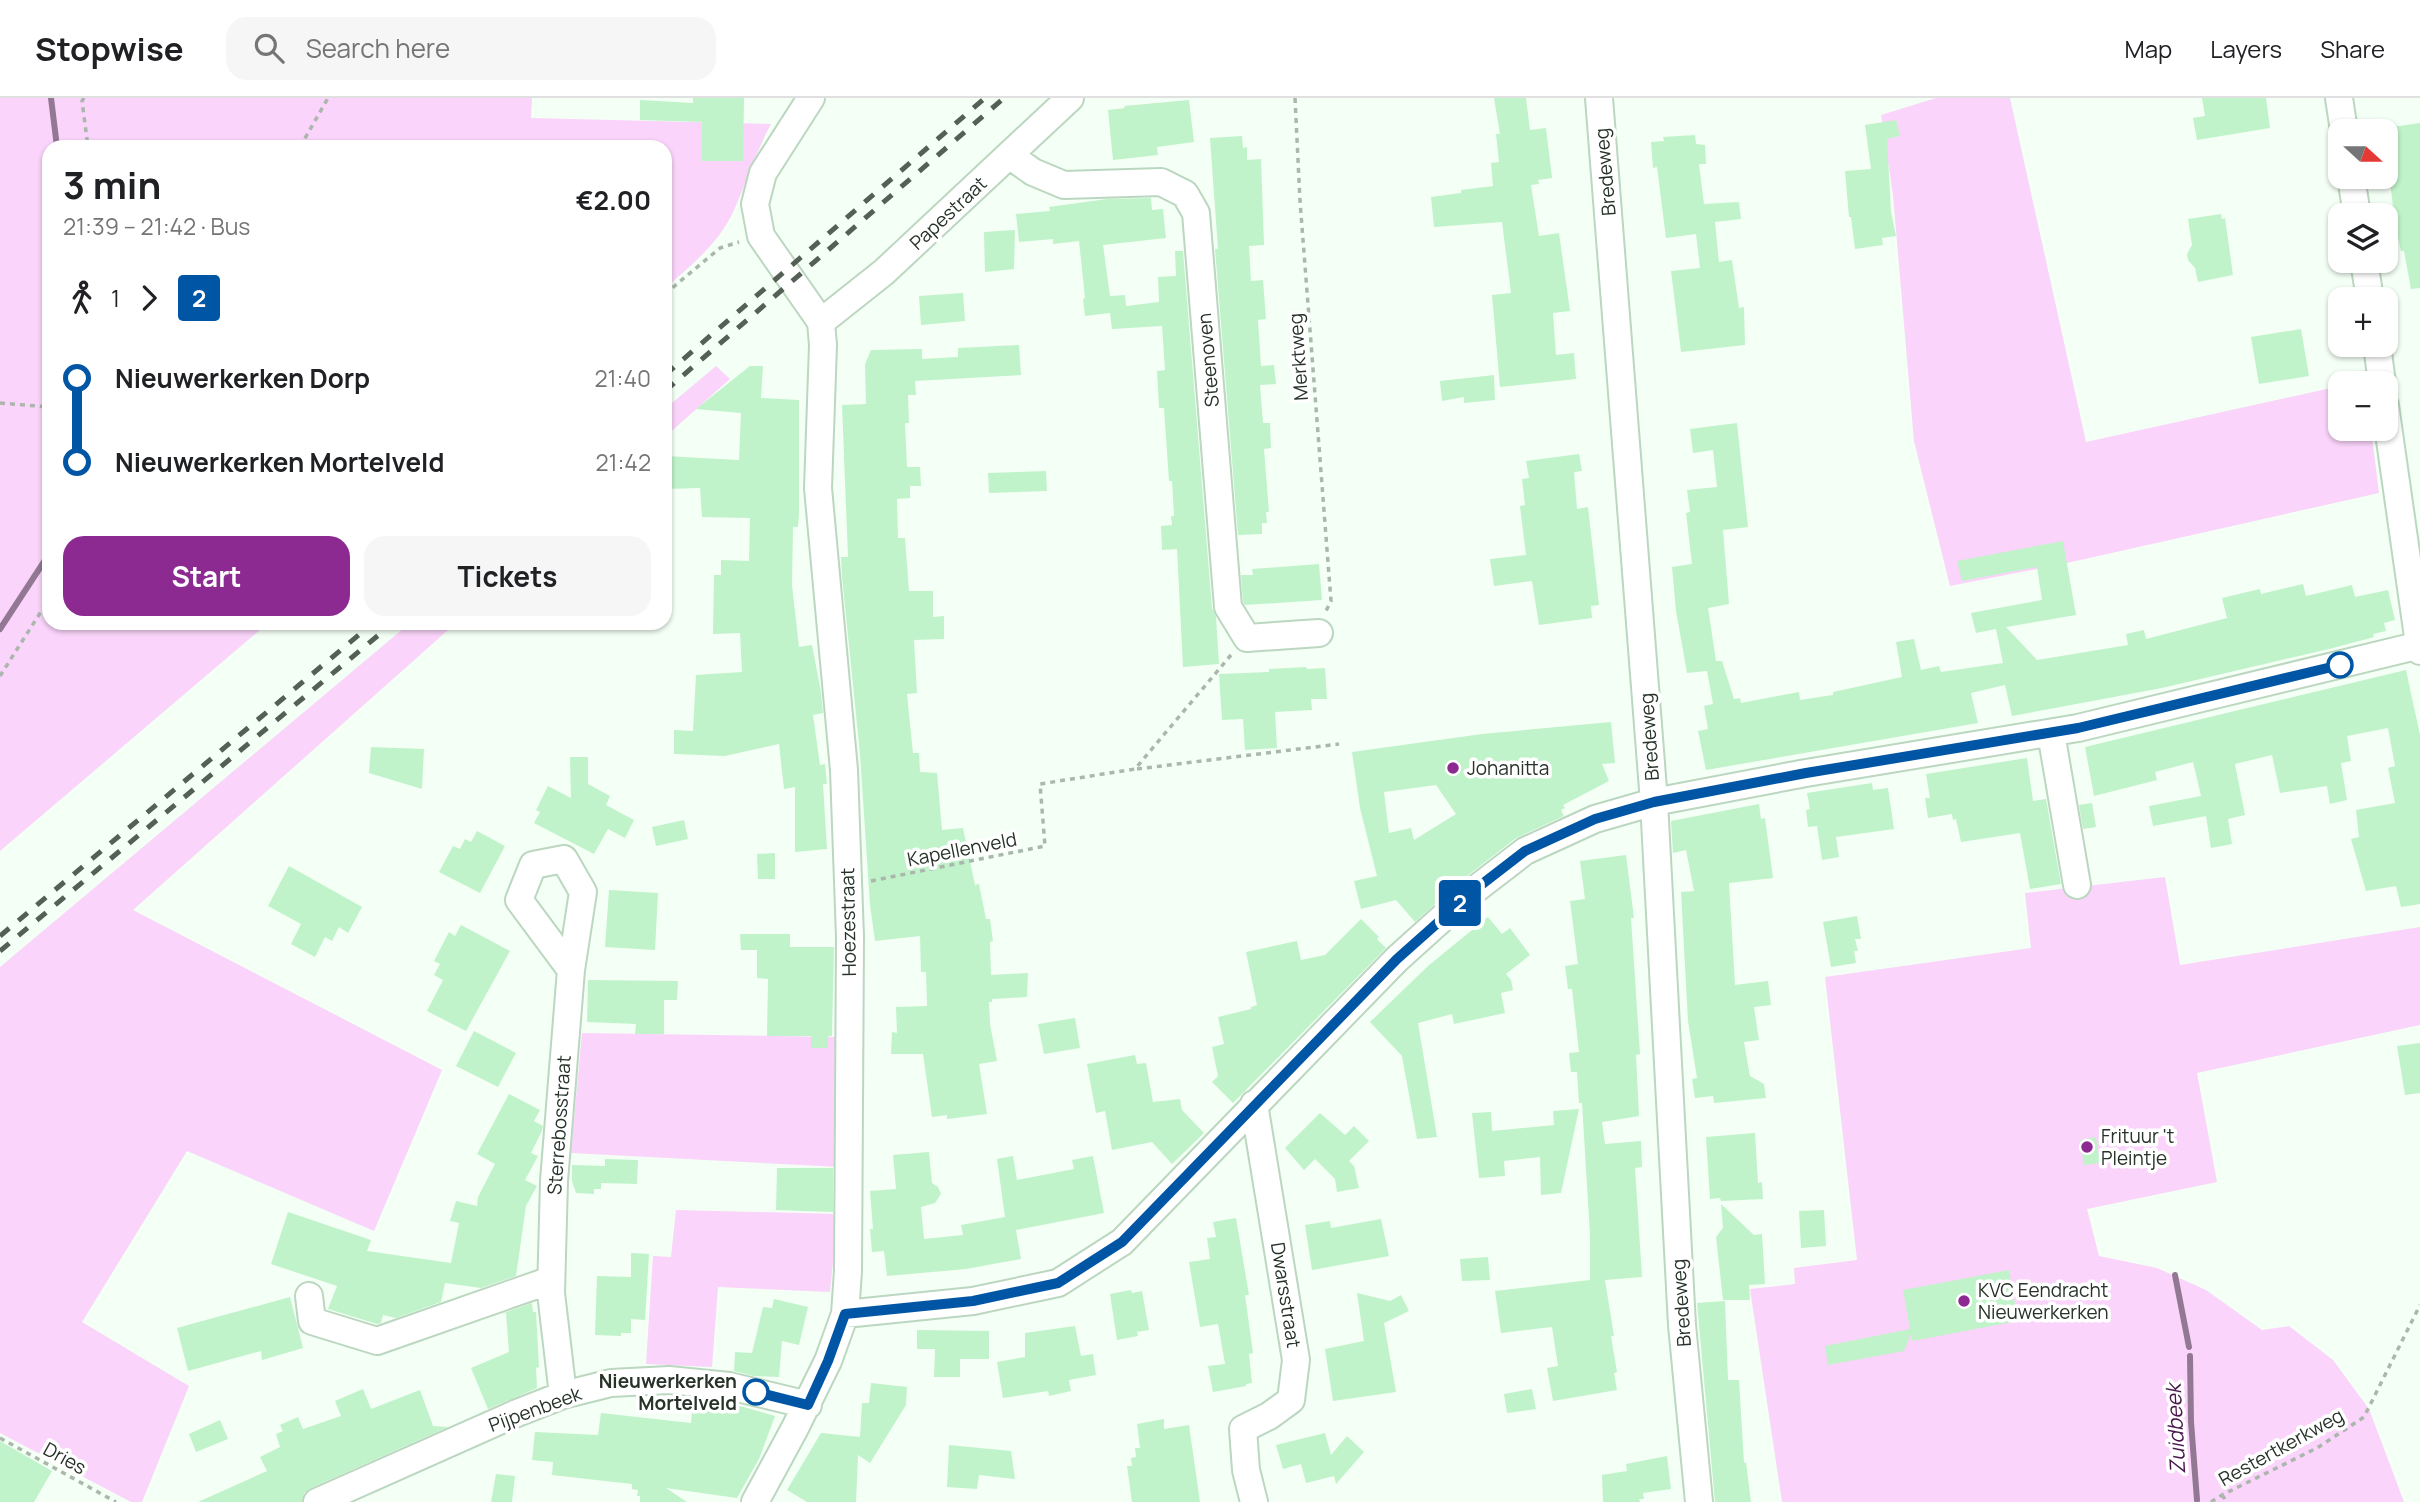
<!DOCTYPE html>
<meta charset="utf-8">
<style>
body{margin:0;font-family:Manrope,sans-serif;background:#f6f6f6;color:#202124;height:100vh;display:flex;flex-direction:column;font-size:26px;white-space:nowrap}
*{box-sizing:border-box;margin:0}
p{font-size:23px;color:#757577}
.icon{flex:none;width:38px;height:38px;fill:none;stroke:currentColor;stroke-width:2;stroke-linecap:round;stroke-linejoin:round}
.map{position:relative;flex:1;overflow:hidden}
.details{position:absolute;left:42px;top:42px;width:630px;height:490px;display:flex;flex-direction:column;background:#fff;border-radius:21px;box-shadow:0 2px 5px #0004}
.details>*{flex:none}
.badge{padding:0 14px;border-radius:5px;font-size:24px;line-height:46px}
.needle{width:46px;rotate:111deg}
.controls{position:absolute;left:2328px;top:21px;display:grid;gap:14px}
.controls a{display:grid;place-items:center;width:70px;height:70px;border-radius:14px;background:#fff;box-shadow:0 2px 5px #0004;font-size:35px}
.map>.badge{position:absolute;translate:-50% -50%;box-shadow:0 0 0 4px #fff}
.legs{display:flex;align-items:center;gap:10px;height:77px;padding:0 21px;font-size:23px}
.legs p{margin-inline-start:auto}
.headline{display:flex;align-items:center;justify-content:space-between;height:119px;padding:0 21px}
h1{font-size:38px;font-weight:700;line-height:52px}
.primary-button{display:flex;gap:14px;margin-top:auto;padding:14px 21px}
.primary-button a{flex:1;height:80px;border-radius:21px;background:#8d2a92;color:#fff;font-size:28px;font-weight:700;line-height:80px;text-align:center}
.primary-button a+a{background:#f6f6f6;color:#202124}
ul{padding:0 21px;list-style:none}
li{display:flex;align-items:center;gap:24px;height:84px;font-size:26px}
li i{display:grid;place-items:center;width:10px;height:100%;margin:0 9px;background:currentColor}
li i::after{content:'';width:18px;height:18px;margin:-9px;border:5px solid;border-radius:50%;background:#fff}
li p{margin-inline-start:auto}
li:first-child i{background:linear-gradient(#0000 50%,currentColor 0)}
li:last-child i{background:linear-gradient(currentColor 50%,#0000 0)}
header{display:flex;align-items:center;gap:42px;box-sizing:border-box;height:98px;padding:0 35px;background:#fff;border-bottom:2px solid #e0e0e0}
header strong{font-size:33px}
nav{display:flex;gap:38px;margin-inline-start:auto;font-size:24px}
.search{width:490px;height:63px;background:#f6f6f6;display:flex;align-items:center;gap:18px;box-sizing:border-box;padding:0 24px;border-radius:21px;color:#757577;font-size:26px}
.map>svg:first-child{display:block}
.green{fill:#fad4fa}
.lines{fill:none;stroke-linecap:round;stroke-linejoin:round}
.stream{stroke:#927893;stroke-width:6}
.building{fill:#c0f3ca;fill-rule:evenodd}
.minor-casing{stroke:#bbd7c0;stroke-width:30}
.path{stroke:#abb6ad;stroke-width:3.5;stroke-dasharray:5 5;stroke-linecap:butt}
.minor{stroke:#fff;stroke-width:26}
.rail{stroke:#545f56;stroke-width:5;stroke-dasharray:12 12;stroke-linecap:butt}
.line-1-casing{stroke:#fff;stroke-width:16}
.line-1{stroke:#0056a4;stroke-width:10}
.stop-1-dot{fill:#fff;stroke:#0056a4;stroke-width:3.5}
.poi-dot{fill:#8d2a92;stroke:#fff;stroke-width:2.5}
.labels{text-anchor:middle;stroke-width:7;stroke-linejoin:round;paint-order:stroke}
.street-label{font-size:19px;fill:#273229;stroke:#fff}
.poi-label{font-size:19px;fill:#273229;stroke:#fff;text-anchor:start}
.stop-label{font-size:19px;font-weight:bold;fill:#273229;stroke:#fff;text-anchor:end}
.water-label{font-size:21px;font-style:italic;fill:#4a174c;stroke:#fff}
</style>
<header>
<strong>Stopwise</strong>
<div class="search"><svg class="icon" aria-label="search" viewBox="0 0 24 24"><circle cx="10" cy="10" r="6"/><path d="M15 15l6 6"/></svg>Search here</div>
<nav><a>Map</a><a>Layers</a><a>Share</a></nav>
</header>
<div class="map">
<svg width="2420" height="1404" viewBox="0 0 2420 1404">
<rect width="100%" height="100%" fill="#f4fff5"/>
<path class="green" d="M0 0H532L531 20 771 26C756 54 747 83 734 112 720 144 691 168 665 190V49H49V525H268L0 753Z
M1936 0H2010L2086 344 2340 288V331H2371L2379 395 2067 465 1950 488 1914 343 1893 97 1881 17Z
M716 268 730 281 665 339V311Z
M410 525H456L133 812 442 972 374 1133 187 1053 82 1224 189 1288 142 1404H131L0 1335V869Z
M2165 779 2180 867 2420 829V927L2197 975 2217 1084 2087 1111 2099 1158 2157 1170 2206 1192 2262 1232 2289 1228 2333 1262 2369 1311 2404 1404H1782L1750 1191 1795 1186 1794 1170 1857 1162 1825 879 2031 850 2025 795Z
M582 935 837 939 839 1069 571 1055Z
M676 1112 838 1116 830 1194 718 1189 712 1269 646 1266 653 1158 671 1159Z"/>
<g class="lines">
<path class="stream" d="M51 0 57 49
M0 531 49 456
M2175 1177 2189 1249
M2190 1258 2191 1324 2197 1402"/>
</g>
<path class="building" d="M693 0H744L743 63H702V24L640 22V2L693 5Z
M1494 0H1526L1530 32 1546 30 1552 80 1538 82 1539 86 1531 87 1539 138 1559 135 1570 213 1553 215 1556 257 1574 255 1576 281 1500 289 1492 197 1511 195 1502 124 1434 129 1431 99 1461 95V92L1493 88 1491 65 1499 64 1496 36H1500Z
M2202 0H2266L2270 30 2197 42 2193 20 2205 18Z
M1189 2 1194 44 1157 49 1158 57 1113 62 1108 12 1125 10 1124 8Z
M1896 22 1900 38 1887 41 1891 114 1896 138 1882 140 1883 147 1855 151 1851 119H1849L1845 73 1871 71 1865 27Z
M2420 25V190L2411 191 2404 153H2401L2395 126 2387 57 2385 58V30Z
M1695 37 1696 46 1705 47 1706 66H1699L1704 106 1739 104 1741 121 1715 124 1719 164 1732 162 1739 210 1744 209 1745 247 1681 254 1671 173 1700 170 1696 136 1666 140 1657 69 1653 70 1651 44 1664 43 1663 39Z
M1242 38 1243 50 1247 49V62L1261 61 1264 147 1249 148 1251 183 1263 182 1266 221 1258 222 1261 268 1274 267 1276 286 1260 287 1263 325H1270L1271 350 1264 351 1269 414H1266L1267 425H1262V436L1238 437 1215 151H1218L1210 40Z
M1151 100 1152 112 1163 111 1166 140 1103 147 1110 198 1125 197 1126 208 1159 204 1158 179 1176 178 1175 153H1183L1212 510 1216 519 1219 566 1183 569 1177 451 1162 452 1161 428 1172 427 1171 418H1174L1172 383H1169L1164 310H1159L1157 273 1165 272 1162 228 1112 231 1110 215 1085 218 1083 201 1085 200 1079 143 1053 146V141L1019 144 1016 116 1050 113 1049 109 1107 101Z
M2221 116 2222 121 2225 120 2233 177 2198 184 2195 170 2188 162 2187 156 2192 147 2188 121Z
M1015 132 1014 171 985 174 984 134Z
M963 195 965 223 921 227 919 198Z
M2301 231 2309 278 2259 286 2251 239Z
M1019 247 1021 277 915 283 916 297H908L909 325H905L907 369H920L921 388H910V400L897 401 898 440H905L909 493H933V519L944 518V541L914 542 917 595 907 596 913 655H919L920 674 937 675 942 732 963 730 975 787 979 786 986 821H990L993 843 990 844 991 877 1028 875 1027 899 992 901V904H989L990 926 997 963 979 966 987 1016 947 1021V1017L932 1019 923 956H891L892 934 897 935 896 909 927 908 926 874H921L920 838 875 843 870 807 860 656 842 479 841 459H848L842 307 866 306 865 266 871 252 922 251V261L958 259V250Z
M750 268H763L761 300 799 302V416L798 429H793L792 487 799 549 812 547 821 594 823 615 813 617 820 667 825 666 827 686H823L827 751 795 754V689L784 691 779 646 725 658 674 656V632L693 633 696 577 742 574 740 535 713 536 714 477H721V462L749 463 750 420 702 419 700 390 665 391V358L739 362 741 315 696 311Z
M1494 277 1495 302 1464 305V299L1442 303 1440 283Z
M1737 325 1748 429 1723 432 1729 506 1708 510 1716 563H1722L1734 601 1740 600 1741 605 1799 594 1800 602 1833 597V594L1902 579 1896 544 1914 541 1921 572 1939 568 1941 574 2003 565 1996 531 1976 535 1971 515 2042 502 2037 469 1962 483 1957 463 2063 443 2076 517 2006 529 2037 562 2128 547 2126 536 2144 532 2146 541 2227 520 2222 500 2260 491 2261 496 2303 486 2306 498 2352 487 2355 499 2388 492 2395 522 2384 525 2386 533 2373 536 2374 539 2333 550 2162 590 2012 618 2005 587 1971 595 1978 625 1706 672 1698 633 1708 631 1704 608 1713 606 1707 573 1687 575 1676 513 1672 469 1692 466 1686 415 1690 414 1687 392 1717 389 1713 352 1693 355 1690 331Z
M1579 356 1582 373 1574 374 1577 411 1588 409 1599 507 1591 508 1592 520 1539 527 1532 483 1494 488 1490 461 1526 457 1520 408 1525 407 1522 381 1529 380 1526 363Z
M1046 373 1047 393 989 395 988 375Z
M1319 466 1322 502 1245 507 1243 504 1241 477H1253L1252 471Z
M1306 569 1307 571 1325 570 1327 601H1311L1312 612 1275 614 1277 650 1245 652 1243 621 1222 622 1219 576 1269 574V571Z
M2406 572 2420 637V806L2401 809 2396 788 2366 793 2351 741 2359 739 2356 712 2395 705 2388 670 2395 668 2388 630 2347 638 2351 663 2341 665 2347 702 2330 706 2327 688 2280 695 2272 657 2235 666 2245 717 2228 721 2232 746 2211 750 2206 718 2153 728 2149 708 2201 698 2193 664 2155 674 2157 682 2094 698 2085 649Z
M1611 624 1615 665 1602 666 1609 683 1563 707 1565 710 1561 712 1564 718 1516 740 1458 785 1415 824 1396 802 1361 811 1354 783 1377 778 1360 710 1352 654 1482 636ZM1436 687 1456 716 1414 742 1411 730 1389 735 1384 694Z
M371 649 424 651 422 691 369 675Z
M570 659H588V686L610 698 606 707 634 722 625 740 608 731 594 756 534 725 540 714 536 712 548 688 571 700Z
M2027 660 2033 703 2046 701 2061 786 2030 791 2020 735 1961 744 1956 721 1953 722 1952 716 1928 720 1925 700H1930L1926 676Z
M1872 685 1873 692 1888 690 1894 731 1836 739 1839 759 1822 762 1817 728 1808 729 1806 712 1810 711 1807 695Z
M2092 705 2096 729 2083 731 2079 707Z
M1759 706 1761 721 1765 720 1773 780 1729 785 1735 887 1768 883 1771 907 1754 909 1759 942 1744 944 1750 978 1764 986 1766 1000 1714 1005 1713 998 1695 1000 1692 981 1697 980 1688 923 1681 794 1694 793 1686 752 1673 755 1671 723Z
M684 722 688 741 656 748 652 729Z
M477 733 505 748 480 795 439 774 453 748 460 751 465 741 471 744Z
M775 755V781H758L757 756Z
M1626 757 1634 820H1631L1640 956 1636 957 1639 1018 1602 1024 1605 1046 1641 1043 1642 1069 1635 1070 1642 1179 1605 1182 1614 1238H1611L1617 1274 1614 1275 1617 1292 1553 1303 1547 1270 1558 1268 1552 1229 1501 1235 1495 1193 1590 1182V1137L1582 1005H1579L1577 974H1571L1569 955 1579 954 1572 891H1568L1565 868 1578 866 1570 803 1585 801 1580 763Z
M289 768 362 809 348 835 339 829 332 843 325 839 315 859 291 846 301 826 268 808Z
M609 792 658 795 655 852 605 849Z
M1857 818 1861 841H1855L1858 853H1854L1856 865 1831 869 1823 824Z
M1488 819 1502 836 1510 830 1530 857 1506 876 1511 882 1513 892 1501 895 1505 915 1454 926 1452 916 1418 925 1437 1039 1417 1041 1402 958 1370 924 1428 868Z
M1361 821 1379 839 1377 841 1386 850 1233 1005 1212 984 1218 978 1212 949 1224 946 1218 919 1251 911V909L1257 907 1246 854 1297 843 1301 862 1325 857Z
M461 827 510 853 466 933 427 913 443 882 434 877 440 866 434 863 449 834 455 838Z
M740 836H790V849H834L832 938H828V950H811V938H767L768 881 757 880V852H741Z
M588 882 678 883 677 902H664V936H635L636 926 587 924Z
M1075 920 1080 950 1044 956 1038 926Z
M474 933 516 955 498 989 456 968Z
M2420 945V995L2405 997 2397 948Z
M1135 957 1137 966 1146 965 1153 1004 1180 1001 1182 1012 1204 1035 1172 1066 1152 1044 1112 1052 1105 1013 1096 1015 1087 966Z
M509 996 540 1012 534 1023 543 1028 542 1033 531 1055 538 1058 525 1082 537 1088 526 1108 516 1178 481 1190 445 1185 441 1204 396 1220 383 1217 381 1225 377 1226 328 1211 337 1188 271 1166 288 1114 371 1142 367 1153 451 1165 459 1125 450 1123 456 1103 477 1108 478 1099 495 1066 477 1056Z
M1579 1011 1561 1095 1541 1097 1540 1059 1504 1063 1505 1078 1479 1080 1472 1015 1491 1014 1492 1033 1554 1027 1553 1013Z
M1320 1015 1345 1037 1354 1028 1369 1043 1349 1063 1354 1068 1359 1090 1337 1094 1335 1081 1315 1061 1304 1072 1285 1050Z
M1755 1035 1758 1085 1762 1084 1763 1101 1721 1103 1720 1100 1710 1101 1706 1039Z
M2096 1039 2100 1065 2084 1067 2080 1042Z
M929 1054 932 1085 938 1089 941 1096 935 1105 921 1109 924 1141 963 1137 961 1127 1005 1119 997 1061 1013 1058 1017 1082 1074 1071 1072 1062 1093 1058 1104 1115 1016 1132 1021 1161 966 1171 887 1178 884 1153 872 1154 870 1131H873L870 1093 896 1091 893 1057Z
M605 1061 638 1062 637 1086 601 1085V1091H594V1096L576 1095 572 1083V1067L605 1068Z
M777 1070H833V1114L776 1112Z
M1721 1106 1754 1137 1762 1136 1765 1186 1749 1187 1750 1202H1723L1716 1139 1723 1130Z
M1824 1112 1826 1148 1801 1150 1799 1113Z
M1236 1120 1249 1197H1245L1253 1255 1249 1256 1252 1285 1246 1286V1288L1213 1294 1208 1268 1225 1266 1218 1226 1200 1229 1189 1164 1210 1161 1207 1140 1216 1139 1213 1124Z
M1381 1121 1389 1158 1312 1172 1305 1127 1330 1123 1331 1130Z
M631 1155 649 1156 645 1222 631 1221V1235H621V1238L595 1237 597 1178 631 1179Z
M1488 1159 1490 1182 1462 1183 1460 1161Z
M2009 1172 2018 1223 1912 1243 1911 1236 1904 1253 1828 1267 1825 1248 1910 1231 1903 1192Z
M1131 1192 1132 1195 1142 1193 1149 1232 1137 1234 1138 1238 1117 1242 1110 1196Z
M1357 1195 1390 1203 1401 1197 1409 1213 1384 1225 1396 1294 1333 1303 1325 1251 1364 1243Z
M290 1199 303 1250 262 1262 261 1253 188 1273 177 1230Z
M774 1201 808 1209 799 1247 782 1243 779 1279 754 1278 734 1273 735 1254 752 1255 763 1209 772 1210Z
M1725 1203 1728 1282H1739L1744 1365 1746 1364 1751 1404H1715L1697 1205Z
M532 1205 533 1214H536L539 1269 536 1270 537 1290 488 1311 471 1270 509 1254 506 1215 501 1216Z
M1075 1228 1081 1258 1093 1256 1096 1277 1069 1282 1071 1293 1049 1298 1048 1293 1003 1300 997 1264 1025 1259V1235Z
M917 1232 989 1233V1261H960V1279H934L935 1251H917Z
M871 1285 907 1289 906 1307 870 1365 858 1357 856 1404H807L787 1392 821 1335 860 1339 862 1305H869Z
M363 1291 371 1311 420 1292 433 1328 448 1329 311 1390 304 1395 302 1404H198L267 1373 260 1359 280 1349 276 1336 283 1333 280 1327 298 1319 303 1331 341 1318 335 1303Z
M1532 1291 1536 1311 1507 1315 1504 1296Z
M693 1301 726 1304 775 1318 759 1361 737 1400 666 1390 687 1404H640V1398H637L638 1392 632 1391V1386L552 1377 553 1364 532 1362 535 1334 598 1337 601 1315 691 1325Z
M1164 1321V1331L1189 1327 1200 1404H1132L1127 1368H1132L1131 1360 1136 1359 1135 1350H1140L1137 1326Z
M220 1322 228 1341 196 1354 189 1336Z
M1325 1335 1331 1357 1347 1338 1364 1354 1336 1386 1334 1378 1306 1385 1301 1366 1283 1371 1276 1347Z
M0 1343 52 1373 34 1404H0Z
M949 1347 1011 1353 1015 1381 979 1377 977 1391 947 1389Z
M1667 1358 1671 1391 1643 1395 1644 1401H1639L1640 1404H1603L1602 1377 1627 1373 1626 1366Z
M496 1376 515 1378 512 1404H491Z"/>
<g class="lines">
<g class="minor-casing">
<path id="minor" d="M1599 0 1654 704 1682 1227 1699 1404
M2339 0 2344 33
M1009 57 1033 74 1064 87 1161 84 1185 96 1196 115 1228 509 1247 540 1319 535
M2351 79 2357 117
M2364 163 2370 201
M821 224 884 174 1070 0
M2377 247 2382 285
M2385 307 2420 553
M2051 635 2077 787
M309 1198 312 1223 377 1243 551 1182
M845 1216 973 1203 1058 1185 1122 1144 1397 861 1468 797 1525 753 1595 721 1654 704 1806 675 2078 630 2420 547
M563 1297 551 1195 554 1083 571 872 583 794 564 761 533 767 519 802 571 872
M317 1404 517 1315 563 1297 611 1285 669 1282 729 1288 808 1307
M755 1404 795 1330 828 1263 845 1216 848 1173 850 839 844 672 818 390 823 247 821 224 761 138 755 106 763 75 811 0
M1254 1404 1246 1372 1243 1331 1269 1318 1291 1302 1296 1262 1254 1006"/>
</g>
<path class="path" d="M84 0 82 3 88 49
M1295 0 1300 103 1331 503 1326 513
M300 49 328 0
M665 196 720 150 739 144
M0 305 49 309
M0 578 49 501
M1137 671 1339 646
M871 783 1045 748 1040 686 1135 671 1231 557
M0 1340 116 1404
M2222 1397 2227 1404
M2211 1404 2222 1397 2317 1350 2364 1319 2420 1207"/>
<use href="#minor" class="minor"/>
<path class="rail" d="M665 277 985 0
M665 293 1004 0
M0 838 373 525
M0 853 393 525"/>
</g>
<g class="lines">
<g class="line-1-casing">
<path id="line-1" d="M756 1294 808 1307 828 1263 845 1216 973 1203 1058 1185 1122 1144 1397 861 1433 829 1468 797 1525 753 1595 721 1654 704 1806 675 2078 630 2340 567"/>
</g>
<use href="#line-1" class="line-1"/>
</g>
<g class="stop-1-dot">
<circle cx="2340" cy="567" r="12"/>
<circle cx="756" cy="1294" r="12"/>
</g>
<g class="poi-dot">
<circle cx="1453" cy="670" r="7"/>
<circle cx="2087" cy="1049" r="7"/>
<circle cx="1964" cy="1203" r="7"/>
</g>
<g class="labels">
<g class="street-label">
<text transform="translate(1605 74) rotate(-95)" y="7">Bredeweg</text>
<text transform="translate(948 115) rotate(-43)" y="7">Papestraat</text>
<text transform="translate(1298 259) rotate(-94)" y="7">Merktweg</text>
<text transform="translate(1208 262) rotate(-95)" y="7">Steenoven</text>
<text transform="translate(1649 639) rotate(-94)" y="7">Bredeweg</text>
<text transform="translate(962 751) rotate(-11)" y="7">Kapellenveld</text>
<text transform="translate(848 824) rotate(-91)" y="7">Hoezestraat</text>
<text transform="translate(559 1027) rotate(-86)" y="7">Sterrebosstraat</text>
<text transform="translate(1286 1197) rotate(81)" y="7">Dwarsstraat</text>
<text transform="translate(1681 1205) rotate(-94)" y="7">Bredeweg</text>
<text transform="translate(535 1311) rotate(-20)" y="7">Pijpenbeek</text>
<text transform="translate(2281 1349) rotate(-29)" y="7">Restertkerkweg</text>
<text transform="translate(65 1360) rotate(29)" y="7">Dries</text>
</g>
<g class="poi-label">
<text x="1467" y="677">Johanitta</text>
<text x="2101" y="1045">Frituur 't<tspan x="2101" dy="22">Pleintje</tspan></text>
<text x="1978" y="1199">KVC Eendracht<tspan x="1978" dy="22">Nieuwerkerken</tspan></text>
</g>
<g class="stop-label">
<text x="737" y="1290">Nieuwerkerken<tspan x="737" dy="22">Mortelveld</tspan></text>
</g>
<g class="water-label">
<text transform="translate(2176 1331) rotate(-93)" y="7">Zuidbeek</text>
</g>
</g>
</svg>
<div class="controls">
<a><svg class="needle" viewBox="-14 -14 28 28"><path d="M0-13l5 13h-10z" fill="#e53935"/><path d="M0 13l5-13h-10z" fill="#757577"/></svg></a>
<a><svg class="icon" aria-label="layers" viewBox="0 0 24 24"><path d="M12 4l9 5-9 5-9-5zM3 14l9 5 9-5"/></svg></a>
<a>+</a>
<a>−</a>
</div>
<b class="badge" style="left:1460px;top:805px;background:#0056a4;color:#fff">2</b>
<section class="details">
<div class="headline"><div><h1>3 min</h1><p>21:39 – 21:42 · Bus</p></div><b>€2.00</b></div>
<div class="legs"><svg class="icon" aria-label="walk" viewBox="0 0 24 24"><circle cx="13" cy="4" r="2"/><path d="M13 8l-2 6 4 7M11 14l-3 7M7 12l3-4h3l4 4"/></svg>1<svg class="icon" aria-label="forward" viewBox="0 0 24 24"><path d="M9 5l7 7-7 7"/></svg><b class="badge" style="background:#0056a4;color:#fff">2</b></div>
<ul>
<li><i style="color:#0056a4"></i><b>Nieuwerkerken Dorp</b><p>21:40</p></li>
<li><i style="color:#0056a4"></i><b>Nieuwerkerken Mortelveld</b><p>21:42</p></li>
</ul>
<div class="primary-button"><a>Start</a><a>Tickets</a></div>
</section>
</div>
